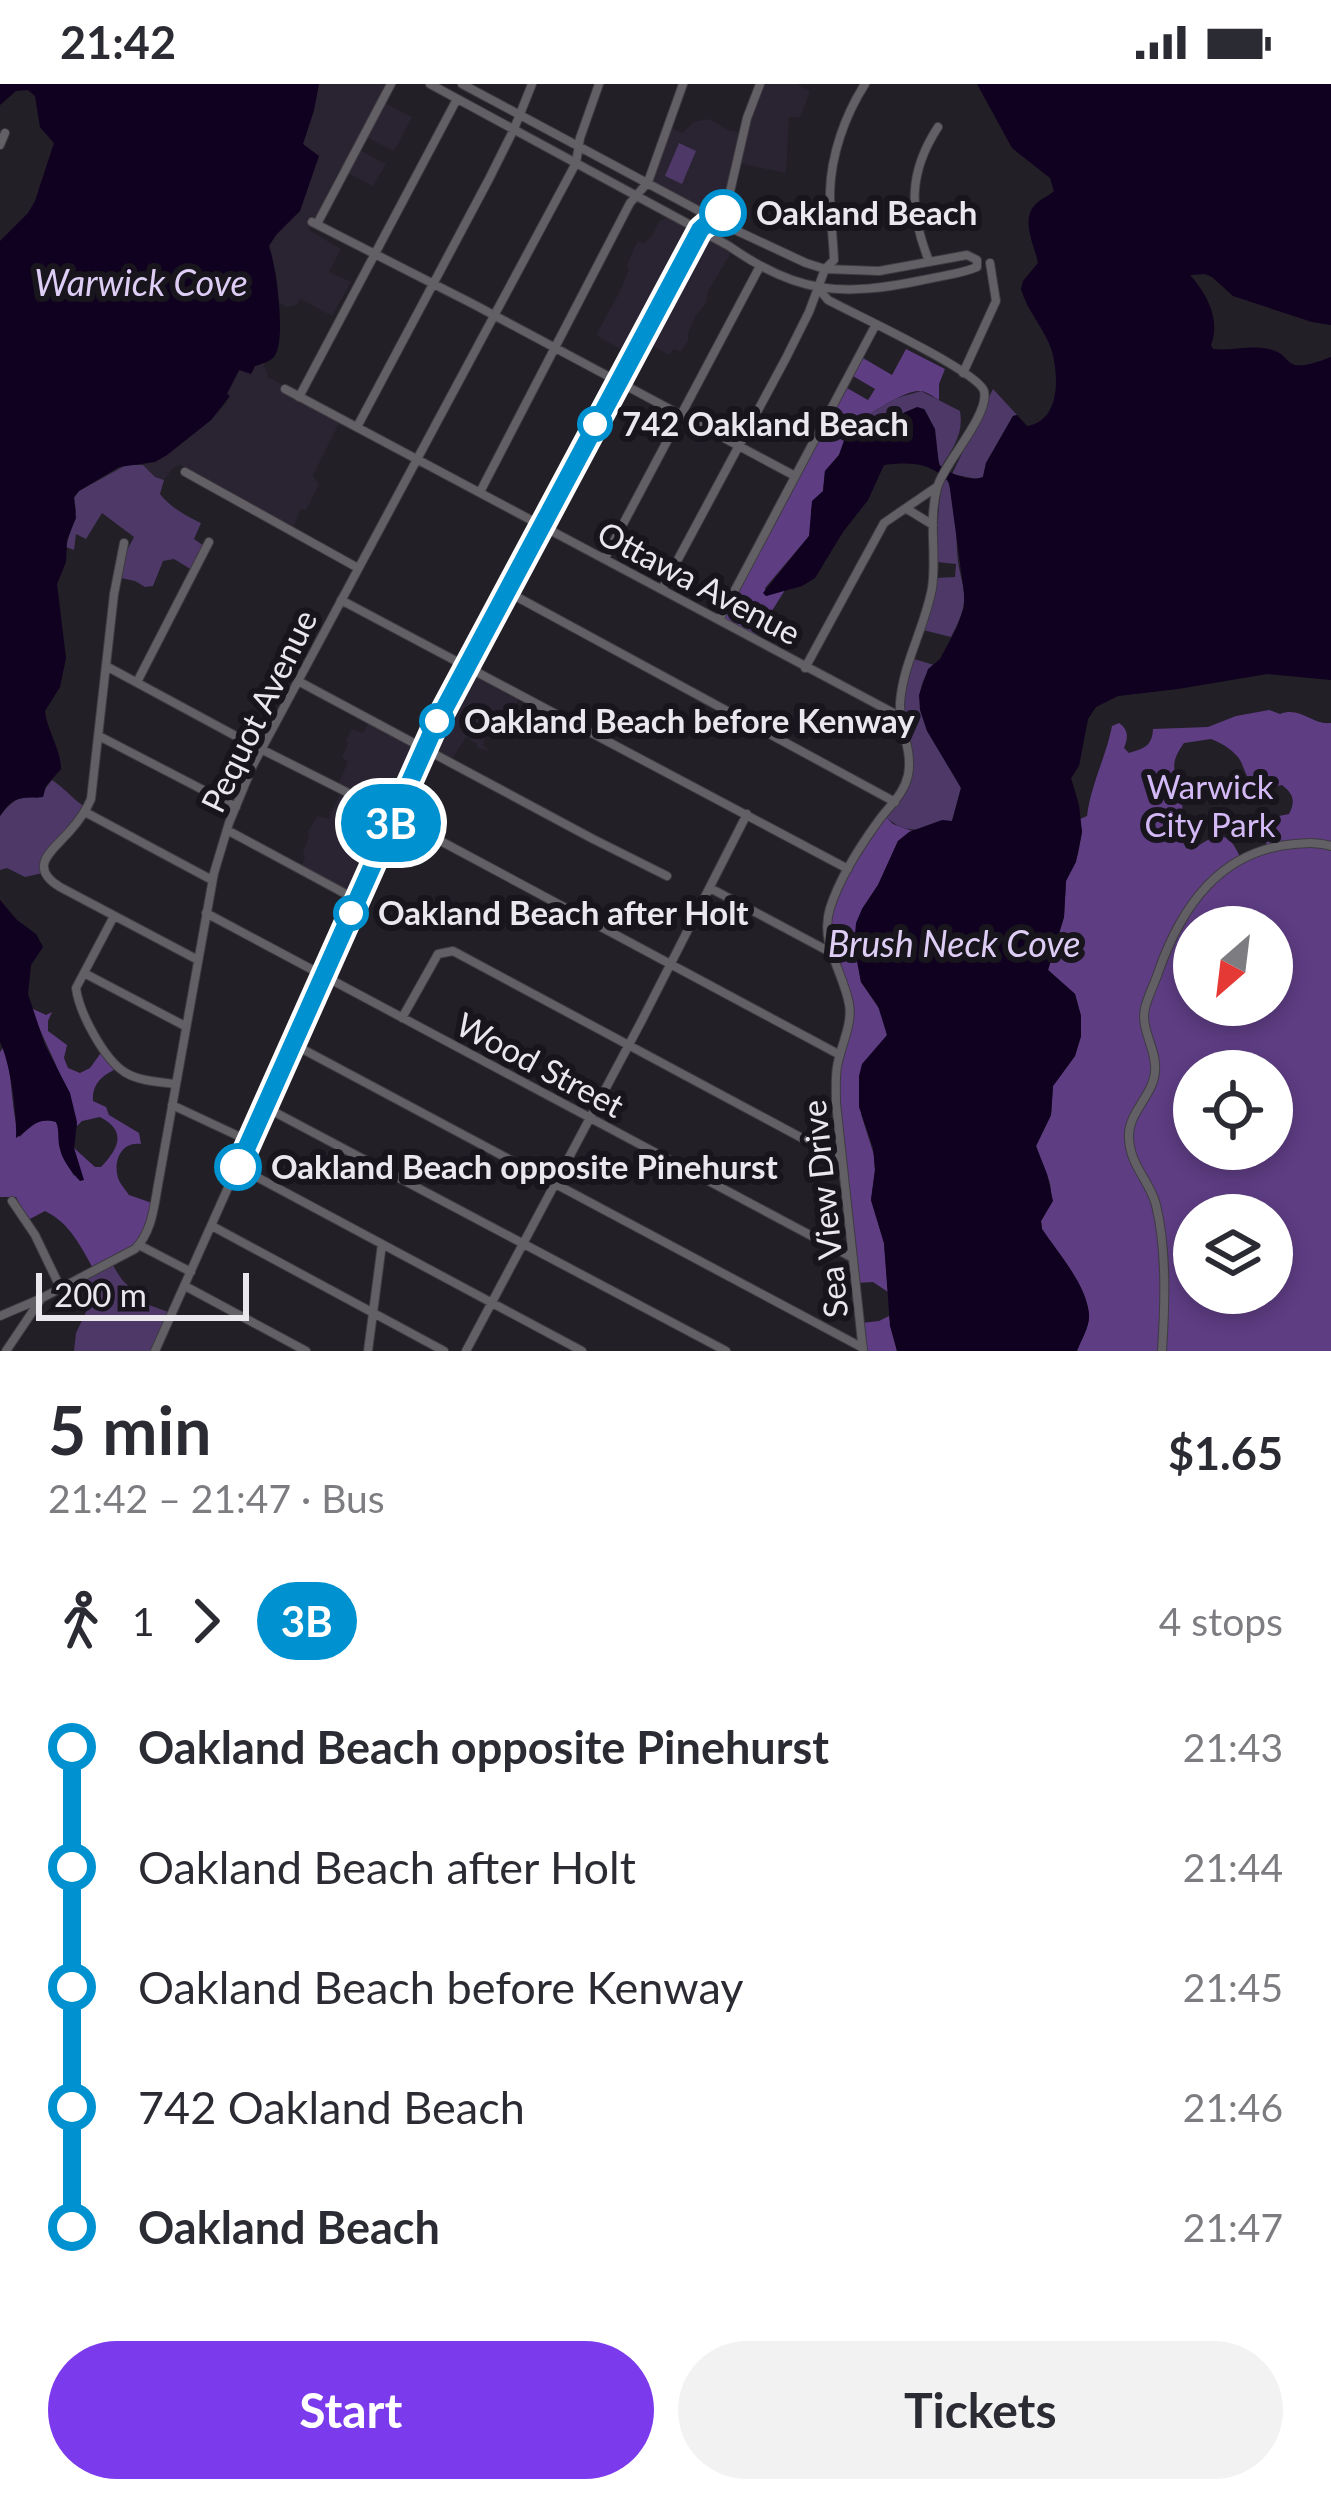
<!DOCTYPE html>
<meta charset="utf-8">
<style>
body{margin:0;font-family:Lato,sans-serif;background:#f2f2f3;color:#2b2b33;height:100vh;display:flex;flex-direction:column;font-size:45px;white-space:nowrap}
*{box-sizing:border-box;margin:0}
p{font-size:39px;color:#7c7c81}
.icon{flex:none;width:66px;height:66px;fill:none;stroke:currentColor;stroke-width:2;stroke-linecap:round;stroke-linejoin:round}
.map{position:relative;height:1267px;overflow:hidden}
.details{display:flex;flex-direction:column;background:#fff;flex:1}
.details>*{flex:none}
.badge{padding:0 24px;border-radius:39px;font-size:42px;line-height:78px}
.needle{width:78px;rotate:208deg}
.controls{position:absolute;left:1173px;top:822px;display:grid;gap:24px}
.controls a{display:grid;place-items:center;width:120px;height:120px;border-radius:50%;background:#fff;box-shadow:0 6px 18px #0003;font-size:60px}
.scale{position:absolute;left:36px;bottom:30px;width:213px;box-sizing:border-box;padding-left:12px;border:6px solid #eae7ed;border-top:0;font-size:33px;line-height:42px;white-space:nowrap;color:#eae7ed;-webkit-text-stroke:9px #18151d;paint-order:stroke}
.map>.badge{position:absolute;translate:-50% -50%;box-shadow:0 0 0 6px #fff}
.legs{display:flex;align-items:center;gap:18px;height:132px;padding:0 48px;font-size:39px}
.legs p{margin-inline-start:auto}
.headline{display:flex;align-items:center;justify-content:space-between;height:204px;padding:0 48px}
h1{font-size:66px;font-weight:700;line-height:90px}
.primary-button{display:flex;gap:24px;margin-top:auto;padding:24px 48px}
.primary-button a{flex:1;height:138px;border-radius:72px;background:#7c3aed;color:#fff;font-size:48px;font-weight:700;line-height:138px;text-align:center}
.primary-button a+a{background:#f2f2f3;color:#2b2b33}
ul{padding:0 48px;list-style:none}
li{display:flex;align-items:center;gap:42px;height:120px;font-size:45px}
li i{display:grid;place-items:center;width:18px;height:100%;margin:0 15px;background:currentColor}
li i::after{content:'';width:30px;height:30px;margin:-15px;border:9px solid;border-radius:50%;background:#fff}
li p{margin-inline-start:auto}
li:first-child i{background:linear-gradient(#0000 50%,currentColor 0)}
li:last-child i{background:linear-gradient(currentColor 50%,#0000 0)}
.status{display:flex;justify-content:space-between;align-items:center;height:84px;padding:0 60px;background:#fff;direction:ltr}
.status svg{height:33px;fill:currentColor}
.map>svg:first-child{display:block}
.built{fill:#2a2432}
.green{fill:#4d3867}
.forest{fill:#5e3d83;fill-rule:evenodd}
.water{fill:#100120}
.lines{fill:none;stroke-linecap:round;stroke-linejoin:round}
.minor-casing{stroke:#3e3b42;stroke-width:10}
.minor{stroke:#626064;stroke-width:8}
.line-1-casing{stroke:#fff;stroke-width:27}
.line-1{stroke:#0092d0;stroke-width:18}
.stop-1-dot{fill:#fff;stroke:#0092d0;stroke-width:6}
.labels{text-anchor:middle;stroke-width:12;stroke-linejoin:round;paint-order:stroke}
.stop-label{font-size:33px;font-weight:bold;fill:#eae7ed;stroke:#18151d;text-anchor:start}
.street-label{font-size:33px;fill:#eae7ed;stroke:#18151d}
.park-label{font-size:33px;fill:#d3b9f5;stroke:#18151d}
.water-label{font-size:36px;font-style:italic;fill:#decef6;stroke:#18151d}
</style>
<div class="status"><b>21:42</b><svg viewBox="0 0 49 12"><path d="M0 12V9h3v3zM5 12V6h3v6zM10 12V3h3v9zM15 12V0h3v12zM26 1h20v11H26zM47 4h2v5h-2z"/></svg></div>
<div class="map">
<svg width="1331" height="1267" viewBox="0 0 1331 1267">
<rect width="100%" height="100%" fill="#221f26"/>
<path class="built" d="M319 0H387L379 16 412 33 394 67 360 50 354 63 386 80 373 102 340 85 309 146 341 165 329 188 351 198 332 232 300 215 297 221 287 223 278 218 277 193 269 162 276 151 300 127 303 115V60L314 26Z
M762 0H797L810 8 800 33H789L786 89 738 79 721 136 649 97 669 43 683 49 693 38 709 35 728 46 743 49Z
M666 134 732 167 708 207 706 219 696 231 688 249V256L681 268 674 265 669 271 641 255 631 271 596 251 621 205 629 185 627 181 637 158 644 159 651 153 660 137Z
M264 279 268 293 342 333 313 391 319 401 306 426 301 425 290 451 239 415 181 381 174 383 164 396 155 393 143 381 167 371 211 336 227 318 229 312 226 310 240 286 253 288 255 282Z
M467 582 521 611 509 636 499 642 493 641 485 654 483 661 489 667 477 664V660L466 653 450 678 424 666 357 815 300 786 305 773 303 767 309 754 308 748 317 732 330 735 329 732 342 707 337 702 348 678 342 673 348 660 346 656 352 645 363 649 370 636 423 664Z"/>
<path class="green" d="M679 59 696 67 682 100 665 92Z
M993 305 1017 331 1013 332 986 379 983 393 977 395 952 390Z
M921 307 960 327C964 350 953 364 941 383 932 363 938 345 924 325L910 326 890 335 882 334 867 339 854 348 855 338 897 314Z
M126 381H143L155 393 164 396 160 410C170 423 186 432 201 439L194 455 204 462 192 486 174 475 163 477 153 502 145 503 135 497 116 493 117 485 134 453 102 429 86 455 76 450 74 466 66 463 76 427 74 414 79 407Z
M945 393C959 415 955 452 958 478 960 491 965 504 964 517 963 530 957 541 951 553L923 546 936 494 955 493 956 480 937 478C938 451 936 419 945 393Z
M914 575 934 581C896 620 945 668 961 704L952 737C925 744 908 754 885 732 935 691 901 665 905 614 906 601 911 588 914 575Z
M52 696C65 704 73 716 87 724L52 764 43 789 25 793 7 784 0 786V732C10 719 20 709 38 714Z
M112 1179C121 1196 128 1208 149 1207L146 1216 149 1221 171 1229 155 1267H74L76 1249 93 1213 86 1192Z"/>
<path class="forest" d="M906 265 945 285 939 300V316C933 313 928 308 921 307 905 305 870 331 855 338L854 348 844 357 839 371 825 387 823 407 811 425 812 446 809 452 765 504 766 512 785 506 755 554 721 534 847 304 868 316 875 305 853 292 863 274 892 291Z
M1269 626 1280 630C1301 622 1311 641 1331 639V1267H1077C1081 1256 1090 1242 1089 1230 1086 1200 1058 1169 1042 1145L1041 1137C1061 1105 1047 1096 1036 1062L1051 1031 1053 1002 1075 972 1081 952V932L1075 910 1048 886 1064 833 1066 797 1078 770 1082 748 1080 735 1087 732C1091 700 1106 673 1112 642L1119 639C1129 646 1128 654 1124 664L1129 669C1145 664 1152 662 1153 645L1208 643 1236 632ZM1211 655C1221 659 1230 664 1237 672 1246 682 1244 699 1261 703 1268 705 1275 702 1282 701 1293 710 1296 716 1289 730L1263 735 1262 745 1267 762 1240 773C1227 743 1215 750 1192 766L1186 764C1170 735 1185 739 1182 716 1179 690 1165 685 1184 659ZM1194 843H1272V921H1194ZM1194 987H1272V1065H1194ZM1194 1131H1272V1209H1194Z
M885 732 893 740 912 747 898 757 878 801 862 825 856 870 861 898 882 929 887 951 861 1030 874 1071 875 1086 871 1116 884 1159 888 1208 873 1198 855 1199 835 994 849 924 827 856 833 816 847 785Z
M31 924 46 931 52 928 48 937V947L67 961 64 974 68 984 80 989 90 984 103 966 118 984C103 991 92 999 93 1017L106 1023 109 1031 139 1049 141 1060C121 1057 113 1077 118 1094 120 1100 125 1105 129 1111L152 1119 140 1160 94 1186C81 1163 70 1139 45 1127L28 1136 16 1113H0V968L3 964C14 992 10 1026 20 1053 30 1041 39 1033 56 1038L59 1044 60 1065 74 1092 79 1082 74 1064 95 1083H101C119 1064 127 1047 100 1033L82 1037 77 1042C68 998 47 966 31 924Z
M889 1232 897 1267H863L861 1239 879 1237Z"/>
<path class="water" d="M0 0H319L314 26 303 60 319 72 300 127 276 151 269 162C276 182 287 257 274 273 269 278 261 280 255 282L251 290 239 286 227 310 230 312 211 336 167 371 155 378 119 383 79 407 74 413 76 434 67 456 66 478 57 500 66 574 60 603 45 627C47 647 61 665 61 685L46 702 43 713C20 715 15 710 0 732V157L28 129 35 117 54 59 40 43 35 12 28 6 16 7 0 21Z
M977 0H1331V241L1312 238 1233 212 1212 193 1205 190 1190 191C1207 210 1221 236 1211 261L1213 265C1230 267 1245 262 1262 264 1299 267 1275 295 1331 273V596L1267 590 1178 605 1118 612 1096 623 1088 635 1079 682 1071 694 1079 721 1082 748 1076 778 1066 797 1064 833 1048 886 1075 910 1081 932V952L1075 972 1053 1002 1051 1031 1036 1062 1047 1090 1053 1117 1041 1137 1042 1145C1058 1169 1086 1200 1089 1230 1090 1242 1081 1256 1077 1267H897L890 1242 884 1159 871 1116 875 1086 873 1064 859 1023V992L862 980 887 951 878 922 861 898 854 862 856 839 862 825 878 801 898 757 909 748 942 736 952 737 961 704 927 647 920 626 919 611 928 585 940 575 957 543 964 523V509L949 398C930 378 910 378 884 381L868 416 843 448 815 494 802 502 766 512 763 509 809 452 812 417 823 407 825 387 839 371 844 357 850 351 875 335H890L917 323 924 325 935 345 939 381C950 390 970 398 983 393L986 379 1013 332 1017 331 1027 342C1060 337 1059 294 1052 267 1045 245 1027 227 1021 205L1023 197 1038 179C1035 162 1019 134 1037 119 1042 114 1049 112 1054 107L1050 94 1012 64Z
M0 816 17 836 36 850 43 863 31 881 28 910 45 961 70 1009 77 1038 74 1064 84 1096 80 1097C73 1090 62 1076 60 1065 57 1055 60 1048 56 1038 36 1032 31 1045 16 1054 17 1029 11 981 0 958Z"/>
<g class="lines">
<g class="minor-casing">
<path id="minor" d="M430 0 729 162C797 210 842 213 923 196 940 192 961 190 977 183V176L967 171 879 187 825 185 806 179 733 145 462 0
M0 61 5 49
M312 138 473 220 795 392
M317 140 391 0
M929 177C909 127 908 89 938 43
M817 203 828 216C852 229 978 287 984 307 990 331 943 380 937 404 928 437 937 472 932 504 925 543 903 579 900 619 899 643 913 667 908 691 904 710 890 721 879 736 860 762 840 793 830 824 819 859 843 887 849 920 853 940 840 963 837 983 835 995 836 1007 836 1019L863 1267
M963 289 996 217 990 179
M285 305 901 633
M299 313 457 15
M357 343 489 95 514 45 532 0
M185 388 358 484
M480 408 630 119 648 98 683 0
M907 425 933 441
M124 459 114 510 91 715C86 727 78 738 69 748 52 767 27 783 60 803L198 876
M605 474 759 184
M662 505 786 274 809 228 825 185 834 176C833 153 830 131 830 108 831 71 845 31 865 0
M506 507 895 718
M341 516 848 785
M719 536 875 242
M106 582 245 657 394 732 840 971
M805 584 884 439 935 404
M298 597 593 755 667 792
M137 598 209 458
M99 652 236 723
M85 728 212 796
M227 746 357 816
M710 804 830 868
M206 829 853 1174
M114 832 76 904C79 928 104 976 126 989 140 997 159 998 175 1000
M84 889 185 942
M402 934 438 870 453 867 841 1075
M293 960 863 1264
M172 1021 249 1057
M265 1023 726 1267
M238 1083 582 1267
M12 1117 35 1151 60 1203
M212 1142 444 1267
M139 1161 191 1188
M185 1202 306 1267
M0 1232 42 1214 135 1165C152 1148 154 1123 158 1101L214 789 229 739 253 681 576 79 580 54 599 0
M6 1267 41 1215
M155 1267 434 643 700 146C708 137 718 134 726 125L747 34 760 0
M368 1267 382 1160
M466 1267 641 938 747 730
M1162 1267C1165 1221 1167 1166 1156 1121 1150 1097 1130 1082 1129 1054 1127 1029 1154 1011 1155 987 1157 965 1140 946 1145 924 1148 912 1154 901 1158 889 1181 823 1220 766 1295 760 1308 759 1318 758 1331 762"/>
</g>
<use href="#minor" class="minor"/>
</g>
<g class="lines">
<g class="line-1-casing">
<path id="line-1" d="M238 1083 434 644 700 146C707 138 715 137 723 129"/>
</g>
<use href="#line-1" class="line-1"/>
</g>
<g class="stop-1-dot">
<circle cx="723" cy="129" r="21"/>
<circle cx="595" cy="340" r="15"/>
<circle cx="437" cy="637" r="15"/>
<circle cx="351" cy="829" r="15"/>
<circle cx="238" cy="1083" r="21"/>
</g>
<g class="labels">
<g class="stop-label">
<text x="756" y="141">Oakland Beach</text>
<text x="622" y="352">742 Oakland Beach</text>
<text x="464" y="649">Oakland Beach before Kenway</text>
<text x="378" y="841">Oakland Beach after Holt</text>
<text x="271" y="1095">Oakland Beach opposite Pinehurst</text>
</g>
<g class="street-label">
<text transform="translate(699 499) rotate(28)" y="12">Ottawa Avenue</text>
<text transform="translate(259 627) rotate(-64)" y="12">Pequot Avenue</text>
<text transform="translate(540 981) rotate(28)" y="12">Wood Street</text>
<text transform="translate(825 1125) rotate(-96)" y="12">Sea View Drive</text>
</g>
<g class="park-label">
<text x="1210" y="715">Warwick<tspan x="1210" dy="38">City Park</tspan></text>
</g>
<g class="water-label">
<text x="141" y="212">Warwick Cove</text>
<text x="954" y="873">Brush Neck Cove</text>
</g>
</g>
</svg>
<div class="controls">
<a><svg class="needle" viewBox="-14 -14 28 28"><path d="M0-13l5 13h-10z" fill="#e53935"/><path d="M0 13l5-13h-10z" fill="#7c7c81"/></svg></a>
<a><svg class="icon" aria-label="locate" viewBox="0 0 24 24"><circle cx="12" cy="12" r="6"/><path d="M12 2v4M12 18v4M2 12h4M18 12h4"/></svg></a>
<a><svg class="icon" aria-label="layers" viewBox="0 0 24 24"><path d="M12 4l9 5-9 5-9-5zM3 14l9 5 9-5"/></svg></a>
</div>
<div class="scale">200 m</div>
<b class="badge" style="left:391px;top:739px;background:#0092d0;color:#fff">3B</b>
</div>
<section class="details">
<div class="headline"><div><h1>5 min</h1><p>21:42 – 21:47 · Bus</p></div><b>$1.65</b></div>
<div class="legs"><svg class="icon" aria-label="walk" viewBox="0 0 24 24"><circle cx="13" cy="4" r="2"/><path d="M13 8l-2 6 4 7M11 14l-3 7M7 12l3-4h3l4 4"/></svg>1<svg class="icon" aria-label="forward" viewBox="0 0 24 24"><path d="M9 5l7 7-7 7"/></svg><b class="badge" style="background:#0092d0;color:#fff">3B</b><p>4 stops</p></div>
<ul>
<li><i style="color:#0092d0"></i><b>Oakland Beach opposite Pinehurst</b><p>21:43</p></li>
<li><i style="color:#0092d0"></i><span>Oakland Beach after Holt</span><p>21:44</p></li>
<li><i style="color:#0092d0"></i><span>Oakland Beach before Kenway</span><p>21:45</p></li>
<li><i style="color:#0092d0"></i><span>742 Oakland Beach</span><p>21:46</p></li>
<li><i style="color:#0092d0"></i><b>Oakland Beach</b><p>21:47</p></li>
</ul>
<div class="primary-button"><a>Start</a><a>Tickets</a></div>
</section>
